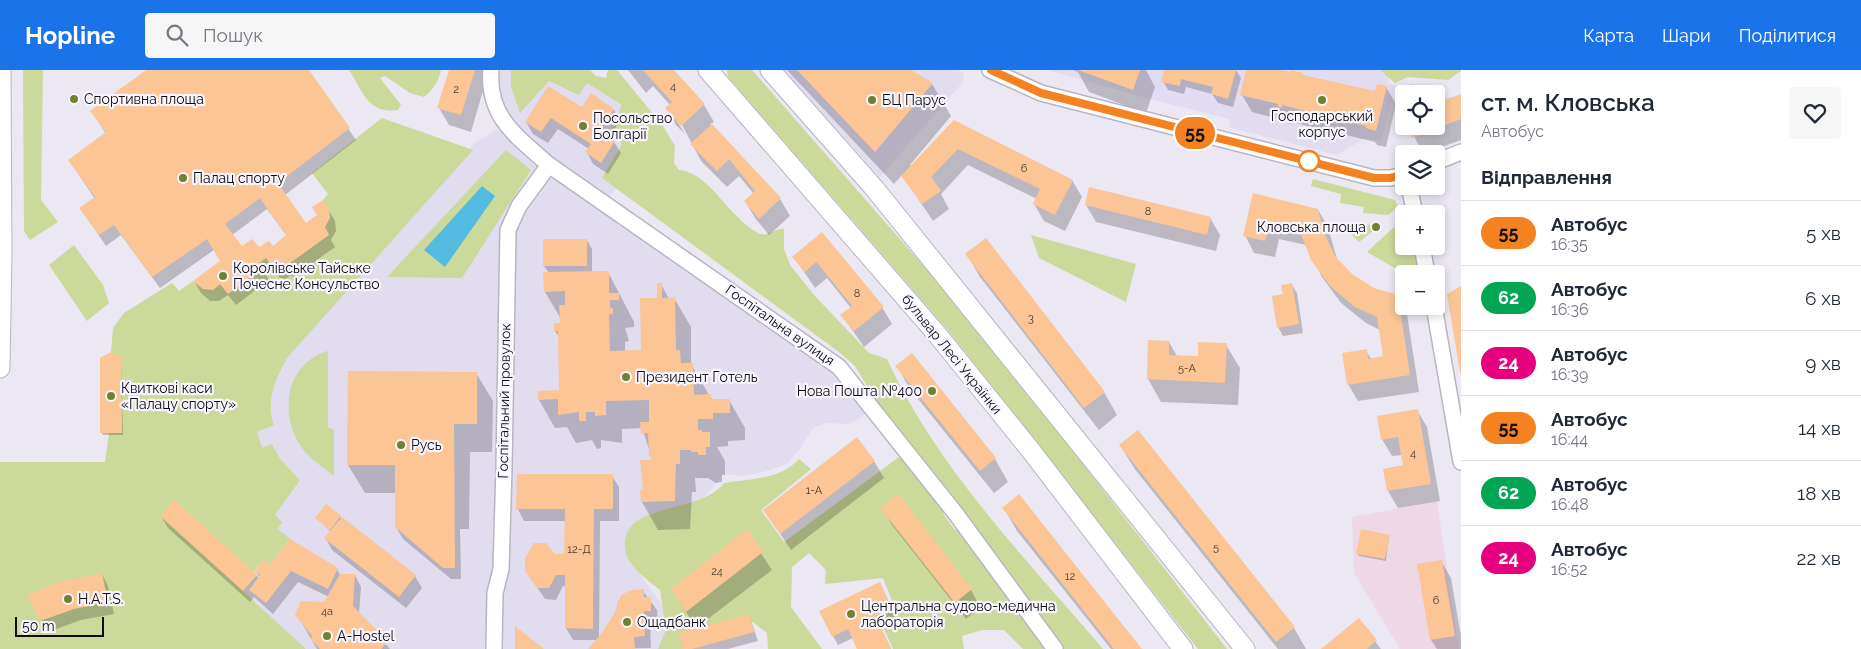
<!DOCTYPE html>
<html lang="uk">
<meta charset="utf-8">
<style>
body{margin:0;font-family:Raleway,sans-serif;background:#f6f6f7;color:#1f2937;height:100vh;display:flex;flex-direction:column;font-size:19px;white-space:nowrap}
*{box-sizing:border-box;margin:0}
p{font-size:16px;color:#747a83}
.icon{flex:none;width:28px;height:28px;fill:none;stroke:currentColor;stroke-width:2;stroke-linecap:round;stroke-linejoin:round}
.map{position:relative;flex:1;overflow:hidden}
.side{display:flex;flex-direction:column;background:#fff;width:400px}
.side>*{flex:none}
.badge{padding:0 10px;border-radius:16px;font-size:18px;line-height:32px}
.controls{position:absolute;left:1395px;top:15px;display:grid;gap:10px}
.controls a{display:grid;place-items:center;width:50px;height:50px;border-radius:5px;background:#fff;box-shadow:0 2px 8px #0003;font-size:25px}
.scale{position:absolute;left:15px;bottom:12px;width:89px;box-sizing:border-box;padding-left:5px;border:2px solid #0d0c0f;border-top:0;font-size:14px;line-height:18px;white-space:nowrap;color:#0d0c0f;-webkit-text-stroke:4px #f8f5ff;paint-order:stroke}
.map>.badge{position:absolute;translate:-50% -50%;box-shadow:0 0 0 2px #fff}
h2{padding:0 20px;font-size:19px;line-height:45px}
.round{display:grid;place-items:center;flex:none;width:52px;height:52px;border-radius:5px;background:#f6f6f7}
.summary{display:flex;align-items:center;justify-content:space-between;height:85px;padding:0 20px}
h1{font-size:24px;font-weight:600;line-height:38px}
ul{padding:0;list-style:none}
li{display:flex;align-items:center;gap:15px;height:65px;padding:0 20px;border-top:1px solid #e0e1e3}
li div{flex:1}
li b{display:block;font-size:19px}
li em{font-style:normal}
li .badge{min-width:55px;font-weight:700;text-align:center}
header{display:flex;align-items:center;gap:30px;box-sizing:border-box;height:70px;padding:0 25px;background:#1a73e8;color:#fff}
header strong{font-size:24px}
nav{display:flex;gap:28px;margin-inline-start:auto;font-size:18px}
.search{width:350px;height:45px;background:#f6f6f7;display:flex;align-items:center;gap:12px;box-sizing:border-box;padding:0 18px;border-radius:5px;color:#747a83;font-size:19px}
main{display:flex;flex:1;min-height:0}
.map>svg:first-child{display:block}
.built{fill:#e2dcef}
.industrial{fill:#efd8e5}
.education{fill:#e1dcf2}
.green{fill:#cbd99a}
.water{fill:#53bae0}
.shadow{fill:#0003;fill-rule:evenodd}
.building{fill:#fbc595;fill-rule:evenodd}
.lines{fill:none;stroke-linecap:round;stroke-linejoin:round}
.minor-casing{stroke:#b8b5c0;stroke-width:18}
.major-casing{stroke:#b8b5c0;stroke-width:21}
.minor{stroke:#fff;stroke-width:15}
.major{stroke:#fff;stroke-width:19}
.line-casing{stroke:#fff;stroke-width:11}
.line{stroke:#f58220;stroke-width:8}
.poi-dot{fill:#72812f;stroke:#f8f5ff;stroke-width:2}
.stop-dot{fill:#fff;stroke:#f58220;stroke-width:2.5}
.labels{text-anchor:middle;stroke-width:4.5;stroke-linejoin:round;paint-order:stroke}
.number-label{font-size:11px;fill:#483a30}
.poi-label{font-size:14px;fill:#0d0c0f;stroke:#f8f5ff;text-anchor:start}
.street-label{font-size:14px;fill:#0d0c0f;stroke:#f8f5ff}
</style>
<header>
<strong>Hopline</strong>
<div class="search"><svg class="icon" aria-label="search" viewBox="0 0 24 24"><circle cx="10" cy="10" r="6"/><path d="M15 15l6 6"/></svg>Пошук</div>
<nav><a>Карта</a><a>Шари</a><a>Поділитися</a></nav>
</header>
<main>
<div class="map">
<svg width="1461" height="579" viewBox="0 0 1461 579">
<rect width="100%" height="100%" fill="#ebe7f3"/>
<path class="built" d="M498 0H570L619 31 658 70 621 110 608 130 555 95 508 50 499 27Z
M783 0H957L964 4 963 12 880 107Z
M1047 0H1157L1149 29Z
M1241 0H1390L1388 13 1395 15 1382 71 1365 68 1337 85 1230 58 1229 49Z
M497 59 521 81 592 134 839 301 870 341 850 354 826 353 813 358 800 379 787 394 767 401 743 406 723 404 707 425 688 437 636 484 640 504 674 552 682 579H306L243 521 252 288 475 73Z"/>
<path class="industrial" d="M1437 431 1459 579H1400L1354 503 1352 447Z"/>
<path class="education" d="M1157 0H1241L1229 49 1149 29Z"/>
<path class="green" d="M23 0H43L41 130 58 152 30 170 24 161Z
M349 0H441C438 12 434 19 424 27L410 23 385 6 380 8 401 35 398 40C367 44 363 21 349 0Z
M511 0H590L596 6 606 8 608 0H617L663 56 675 76 674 93 679 100C709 102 729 148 758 163 767 168 774 158 784 159V179L790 195 814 225 869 283 887 289C936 397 1027 490 1103 579H1061L875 329 855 296 839 282 602 108 622 74 611 60 622 35 587 13 579 25 549 11 520 43 511 17Z
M727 0H752L969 248 1227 579H1198L947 259 728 7Z
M1380 0H1461V1L1448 10 1408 7 1395 13Z
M382 48 473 80 287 288C276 308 265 331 274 355L257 362 262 378 272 374 280 389 300 410 275 445 282 452 278 459 290 469 270 495 263 490 254 501 257 505 243 521 306 579H0V392H105L109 363H122L121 286 111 282 113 258 124 243 172 213 179 221 193 211C203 220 209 222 220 214L228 224 263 198 259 193 266 188 272 196 279 197 329 165 325 157C331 146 330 140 323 130L328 124 312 103Z
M506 80 531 100 462 208 387 207Z
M1313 109 1395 130 1398 137 1388 145 1363 143 1364 137 1340 133 1341 124 1311 116Z
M1345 152 1379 156 1359 172 1350 163Z
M1404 155V176H1415L1420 204H1405L1367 182 1394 157Z
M1031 165 1136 194 1126 232 1039 188Z
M74 175 103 215 109 233 87 251 49 195Z
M328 281V358L334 359V406C323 397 308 388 300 375 279 342 286 293 328 281Z
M903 384 947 439 943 444 955 460 960 457 1051 579H1023L1004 560H982L962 566 964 579H893L880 550 895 538 883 508 825 514 826 500 809 483 792 497 791 537 822 579H768L767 563 753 552 689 570 687 579H658L666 560 660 520C643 506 619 491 626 466 636 433 702 442 724 413 749 409 780 410 799 389L811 399 761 440 784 472Z"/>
<path class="water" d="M482 116 495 126 445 197 424 180Z"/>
<path class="shadow" d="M149 0H308L356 70 285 125 305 155 328 139 335 151 336 161 331 170 335 177 293 207 291 205 286 209 280 208 273 199 266 205 269 210 236 235 228 225 219 231H210L201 223 194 211 222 192 214 180 160 218 121 165 106 176 81 139 95 129 69 90 106 64 92 41ZM267 139 287 166 272 178 242 177 232 165Z
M450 0H489L471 62 449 55 439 38Z
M628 0H672L704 35 714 52 710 54 780 129 790 146 769 165 755 148 745 131 754 124 739 106 727 117 701 91 679 49 677 51 685 64 676 55 667 38 670 35 653 16 646 23Z
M787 0H909L932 14 951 46 910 95 912 97 954 51 1072 110 1082 127 1065 161 1044 151 1034 134 1037 129 968 95 941 124 949 139 933 151 902 105 894 114Z
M1073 0H1146L1155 17 1146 43 1089 22 1078 2Z
M1166 0H1236L1241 8 1233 37 1218 33 1212 24 1186 17 1184 24 1168 20 1163 11Z
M1248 0H1280L1376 22 1386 17 1396 34 1386 77 1377 75 1375 72 1292 52 1291 54H1289L1287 51 1252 42 1242 25Z
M1461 25V70L1423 84 1409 56H1436Z
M582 39 614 40 620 51 609 68 614 72 621 83 608 104 593 94 587 82 589 79 558 59 548 73 533 64 526 52Z
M1254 125 1318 140 1328 157 1337 189 1351 205 1373 219 1397 226 1407 244 1419 322 1358 331 1348 314 1366 281 1372 290 1385 287 1380 260 1366 253 1341 233 1322 207 1306 175 1279 169 1275 187 1254 183 1245 165Z
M1086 135 1210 148 1220 165 1216 181 1096 152Z
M822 164 882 237 892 254 864 277 842 245 851 238 827 208 815 218 794 187Z
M587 170 592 179V202H608L634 252V257L625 258 629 271 625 272V282H643L661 214 669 229 674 228 691 257V294L709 325 713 330H729L745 358V370L728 371V376L717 377 725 391V405H722V412L716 413 708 408H695L696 422H692L690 459 658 460 642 432 653 391 642 358 622 359V373L601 370V378L597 379 592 370 576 373 567 357 555 358 539 330 560 321 559 267 555 261 561 254V249L545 222 549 203 544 196Z
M967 184 1104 322 1117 345 1099 360 980 207Z
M1292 215 1297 223 1303 263 1283 266 1278 257 1284 225Z
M1169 272 1177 286 1199 287 1226 275 1240 298 1238 335 1161 332 1148 309Z
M121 287 123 365H103L102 363Z
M897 296 995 389 1008 412 994 423 910 319Z
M476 303 493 331 492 382H470L469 459H460L461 509H451L403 469 396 457V423H365L348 395Z
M1417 340 1427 357 1440 431 1398 438 1388 421 1384 400 1404 396 1402 385 1392 386 1382 369Z
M1120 375 1294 558 1306 579H1278L1134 398Z
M874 391 884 408 791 480 765 441Z
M612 406 619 417V451H600L599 568 616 542 618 532 625 523 643 521 657 540 658 552H650L651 578 592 579 598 570H573L566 558V516H563L556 530 545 529 526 501 554 485 566 486V451H524L518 439Z
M897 426 971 520 980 537 966 549 892 455 882 438Z
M1019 426 1140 579H1111L1017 461 1004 438Z
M174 432 260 509 256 501 270 497 337 499 340 505H355L361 517 359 544 390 579H317L297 545 325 533 329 527 298 512 273 544 254 527 250 532 168 458 161 446Z
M340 447 415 506 422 518 406 538 332 480 326 469 331 462 317 448Z
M746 461 772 500 696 558 672 519Z
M1389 466 1386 491 1359 486 1358 484Z
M1441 491 1451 508 1461 566V579H1437L1431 570 1418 495Z
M102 504 108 516 114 544 81 550 48 562 41 550Z
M880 513 896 548 880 556 891 579H858L853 568 838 575 833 566Z
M749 545 758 571 728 579H685L681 564Z
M1359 550 1381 579H1323Z"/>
<path class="building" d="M146 0H309L350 58 278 113 306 153 317 145 312 137 323 130 329 138 330 148 325 157 329 165 286 196 283 194 279 197 272 196 266 188 259 193 263 197 228 224 220 214 213 220 203 219 193 211 220 191 207 169 152 207 114 155 99 165 79 138 95 127 68 90 106 62 90 41ZM260 128 286 165 273 176 269 171 259 177 252 169 242 176 225 154Z
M449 0H475L461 45 437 38Z
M643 0H674L705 34 681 56 665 38 672 32Z
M797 0H911L933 13 875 82Z
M1078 0H1140L1133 20Z
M1164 0H1236L1228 29 1211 24 1213 17 1181 9 1180 16 1161 12Z
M1246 0H1281L1290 2 1291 0 1303 3 1302 5 1375 21 1377 14 1387 16 1376 61 1366 58V56L1282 35V38L1278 37V34L1240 25Z
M1412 14 1415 22 1405 24 1403 17Z
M548 16 582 37 591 23 614 39 600 61 615 71 601 93 585 82 591 74 551 48 541 62 525 52Z
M1461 24V49L1412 68 1408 56H1436V33Z
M954 50 1073 110 1055 145 1033 134 1040 119 958 79 931 107 941 121 922 134 901 106Z
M712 54 781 128 759 149 744 131 755 121 729 89 717 101 690 74Z
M1089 117 1211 147 1207 165 1085 135Z
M1253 123 1318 139 1324 163 1335 186 1352 204 1374 218 1398 225 1410 305 1347 315 1342 283 1367 279 1368 289 1383 286 1377 247 1355 237 1330 216 1311 190 1299 159 1270 152 1265 171 1243 166Z
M822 162 884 237 854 261 840 245 852 236 819 195 816 192 805 202 792 187Z
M986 168 1105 322 1084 338 965 184Z
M543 169H587V196H543Z
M609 201V223H619V230H610V238H613V244H609L610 281 641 280 640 228H657V213H662V228L675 227 676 280H680L681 293H693L694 325 711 324V329H730V343H713V349H698V360H702V362H710V377H706V385H698V382H691V380H680V394H676L675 431 641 432 640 420H643L640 390H652L651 386H649L648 363 641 364 640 352H649V330L606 331V345L595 346V342H586V351H579V342L558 345V329L538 330V321L559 320 558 261H554V253H560L559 235H565V221L544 222 543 202Z
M1292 213 1299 254 1277 258 1272 226 1283 224 1281 215Z
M1461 216V302H1460L1447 224Z
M1148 270 1169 271V285L1198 286V272L1227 273 1225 313 1147 309Z
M111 282 121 286 122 363H100V288Z
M912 283 996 388 980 401 895 296Z
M348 301 477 302V354H454L455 498H443L395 457V395H347Z
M1418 339 1431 414 1387 421 1383 399 1403 395 1398 367 1381 370 1377 346Z
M1138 360 1295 557 1276 572 1119 375Z
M857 367 875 391 780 464 763 440Z
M517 404H613V439H594L593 559 565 558V505H556L549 518H537L525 501V488L534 473H546L555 484H564L565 439H516Z
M898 424 972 519 955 533 880 438Z
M1019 424 1095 520 1142 579H1114L1020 460 1002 438Z
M174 430 257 505 243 521 160 446Z
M326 434 341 446 330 460 315 448Z
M342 447 416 505 399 527 324 468Z
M747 459 763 482 686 542 671 519Z
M1361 459 1390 465 1385 489 1356 484Z
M290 469 338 498 328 519 291 501 266 533 249 520 260 505 255 501 263 490 270 495Z
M1442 490 1455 566 1430 570 1417 494Z
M102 503 108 532 74 539 40 551 27 525 63 511Z
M340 504H355L353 536 388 572 381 579H320L310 569 312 566 295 545 301 531 324 532Z
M880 512 892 539 876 546 891 579H857L848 559 832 567 819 541Z
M644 519V527H651V541H644L645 566 634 567 635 579H588L603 562 615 542 621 525 632 520Z
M749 544 754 562 692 579H683L679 563Z
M1359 548 1377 570 1367 579H1321Z
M515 556 544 579H515Z"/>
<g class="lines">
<g class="minor-casing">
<path id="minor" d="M491 0C487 48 518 67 549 95L839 297 956 444 1055 579
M990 0 1041 23 1374 108H1390L1404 105
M1436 92 1461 82
M1409 116 1415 144
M1422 176 1427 204
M1434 236 1461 392
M494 579 495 523 501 499 504 398 508 160 519 136 549 95"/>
</g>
<g class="major-casing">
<path id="major" d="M708 0 936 263 1032 382 1183 579
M770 0 875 119 1245 579
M0 298 2 182 1 0"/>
</g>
<use href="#minor" class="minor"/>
<use href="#major" class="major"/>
</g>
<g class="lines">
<g class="line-casing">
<path id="line" d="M991 0 1041 23 1374 108H1390L1404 105"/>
</g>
<use href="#line" class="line"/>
</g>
<g class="poi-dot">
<circle cx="74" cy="29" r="5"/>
<circle cx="872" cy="30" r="5"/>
<circle cx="1322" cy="30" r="5"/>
<circle cx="583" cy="56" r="5"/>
<circle cx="183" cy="108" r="5"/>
<circle cx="1376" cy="157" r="5"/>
<circle cx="223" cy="206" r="5"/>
<circle cx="626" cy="307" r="5"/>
<circle cx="932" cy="321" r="5"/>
<circle cx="111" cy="326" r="5"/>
<circle cx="401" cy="375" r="5"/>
<circle cx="68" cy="529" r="5"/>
<circle cx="851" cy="544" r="5"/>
<circle cx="627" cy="552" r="5"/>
<circle cx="327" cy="566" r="5"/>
</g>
<circle class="stop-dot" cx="1309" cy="91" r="10"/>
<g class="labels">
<g class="number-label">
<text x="673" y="20">4</text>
<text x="456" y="23">2</text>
<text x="1024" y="102">6</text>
<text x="1148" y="145">8</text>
<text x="857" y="227">8</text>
<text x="1031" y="252">3</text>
<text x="1187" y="302">5-А</text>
<text x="1413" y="387">4</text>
<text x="814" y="424">1-А</text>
<text x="1216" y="481">5</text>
<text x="579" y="483">12-Д</text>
<text x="717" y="505">24</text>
<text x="1070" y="510">12</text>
<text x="1436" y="534">6</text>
<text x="327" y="545">4а</text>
</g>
<g class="poi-label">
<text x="84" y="34">Спортивна площа</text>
<text x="882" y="35">БЦ Парус</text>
<text x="1322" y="51" text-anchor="middle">Господарський<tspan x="1322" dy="16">корпус</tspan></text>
<text x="593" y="53">Посольство<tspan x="593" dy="16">Болгарії</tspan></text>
<text x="193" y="113">Палац спорту</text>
<text x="1366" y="162" text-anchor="end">Кловська площа</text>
<text x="233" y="203">Королівське Тайське<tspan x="233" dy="16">Почесне Консульство</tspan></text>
<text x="636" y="312">Президент Готель</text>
<text x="121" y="323">Квиткові каси<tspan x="121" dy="16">«Палацу спорту»</tspan></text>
<text x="922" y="326" text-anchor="end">Нова Пошта №400</text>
<text x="411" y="380">Русь</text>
<text x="78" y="534">H.A.T.S.</text>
<text x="861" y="541">Центральна судово-медична<tspan x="861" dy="16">лабораторія</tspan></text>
<text x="637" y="557">Ощадбанк</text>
<text x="337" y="571">A-Hostel</text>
</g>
<g class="street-label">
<text transform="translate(780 255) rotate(35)" y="5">Госпітальна вулиця</text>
<text transform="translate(952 284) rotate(51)" y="5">бульвар Лесі Українки</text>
<text transform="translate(504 331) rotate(-89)" y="5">Госпітальний провулок</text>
</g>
</g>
</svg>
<div class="controls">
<a><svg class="icon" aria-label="locate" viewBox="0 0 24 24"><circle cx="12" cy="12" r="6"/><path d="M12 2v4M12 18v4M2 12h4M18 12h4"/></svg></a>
<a><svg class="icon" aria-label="layers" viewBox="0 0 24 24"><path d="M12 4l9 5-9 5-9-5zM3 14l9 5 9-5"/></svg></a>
<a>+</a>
<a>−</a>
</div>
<div class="scale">50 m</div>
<b class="badge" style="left:1195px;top:63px;background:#f58220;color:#111">55</b>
</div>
<section class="side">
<div class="summary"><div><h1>ст. м. Кловська</h1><p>Автобус</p></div><a class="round"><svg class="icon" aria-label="heart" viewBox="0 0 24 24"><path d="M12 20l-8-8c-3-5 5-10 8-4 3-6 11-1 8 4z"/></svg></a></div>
<h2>Відправлення</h2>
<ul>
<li><span class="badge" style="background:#f58220;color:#111">55</span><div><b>Автобус</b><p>16:35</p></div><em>5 хв</em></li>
<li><span class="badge" style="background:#00a651;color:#fff">62</span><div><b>Автобус</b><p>16:36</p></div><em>6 хв</em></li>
<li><span class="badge" style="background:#e6007e;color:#fff">24</span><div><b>Автобус</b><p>16:39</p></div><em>9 хв</em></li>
<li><span class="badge" style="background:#f58220;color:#111">55</span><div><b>Автобус</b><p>16:44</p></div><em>14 хв</em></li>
<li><span class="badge" style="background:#00a651;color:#fff">62</span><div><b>Автобус</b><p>16:48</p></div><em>18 хв</em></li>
<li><span class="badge" style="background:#e6007e;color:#fff">24</span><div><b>Автобус</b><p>16:52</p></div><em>22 хв</em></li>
</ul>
</section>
</main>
